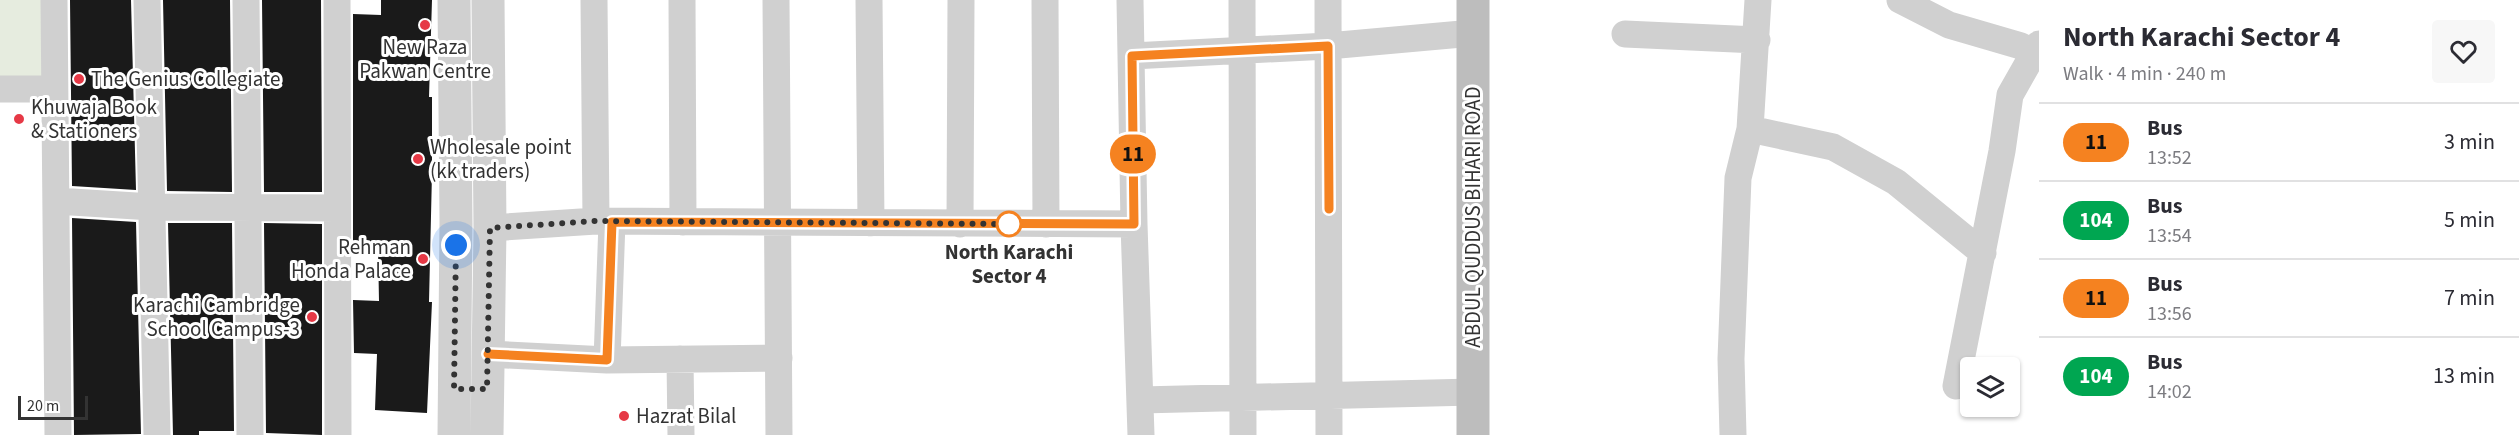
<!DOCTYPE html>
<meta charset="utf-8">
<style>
body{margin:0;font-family:"Source Sans 3",sans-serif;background:#f7f7f7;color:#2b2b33;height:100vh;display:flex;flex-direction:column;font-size:22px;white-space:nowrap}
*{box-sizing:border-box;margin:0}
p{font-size:20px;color:#7c7c81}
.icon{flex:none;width:33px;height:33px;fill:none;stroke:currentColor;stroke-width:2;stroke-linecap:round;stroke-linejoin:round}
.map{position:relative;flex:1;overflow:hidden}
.drawer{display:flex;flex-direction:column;background:#fff;width:480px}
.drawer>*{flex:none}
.badge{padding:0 12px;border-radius:20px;font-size:21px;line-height:39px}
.controls{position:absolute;left:1960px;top:357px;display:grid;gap:12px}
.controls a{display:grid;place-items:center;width:60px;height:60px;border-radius:6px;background:#fff;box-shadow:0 2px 4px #0004;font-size:30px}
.scale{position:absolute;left:18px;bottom:15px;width:70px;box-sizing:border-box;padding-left:6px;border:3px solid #333;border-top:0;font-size:16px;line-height:21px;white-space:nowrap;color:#333;-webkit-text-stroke:4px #fff;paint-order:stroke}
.you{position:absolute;width:30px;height:30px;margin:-15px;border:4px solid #fff;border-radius:50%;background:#1a73e8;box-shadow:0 0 0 9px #1a73e833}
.map>.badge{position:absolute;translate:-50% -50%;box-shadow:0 0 0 3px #fff}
.round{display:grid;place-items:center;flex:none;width:63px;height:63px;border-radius:6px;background:#f7f7f7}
.summary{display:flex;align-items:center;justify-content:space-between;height:102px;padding:0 24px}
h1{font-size:28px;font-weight:700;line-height:45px}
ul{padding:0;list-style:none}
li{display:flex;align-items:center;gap:18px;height:78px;padding:0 24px;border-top:2px solid #e1e1e2}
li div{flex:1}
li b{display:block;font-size:22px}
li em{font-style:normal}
li .badge{min-width:66px;font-weight:700;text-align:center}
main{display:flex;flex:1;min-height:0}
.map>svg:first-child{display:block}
.green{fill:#e6ecdf}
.building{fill:#1a1a1a}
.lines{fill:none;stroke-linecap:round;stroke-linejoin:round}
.minor{stroke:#d0d0d0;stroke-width:27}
.tertiary{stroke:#d0d0d0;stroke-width:33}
.secondary{stroke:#bdbdbd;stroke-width:33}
.line-casing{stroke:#fff;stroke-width:14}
.line{stroke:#f58220;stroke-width:9}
.walk{stroke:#333;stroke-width:6;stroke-dasharray:0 10.8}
.poi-dot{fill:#e63946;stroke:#fff;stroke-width:2}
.stop-dot{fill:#fff;stroke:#f58220;stroke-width:3}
.labels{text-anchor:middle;stroke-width:6;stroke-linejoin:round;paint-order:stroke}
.poi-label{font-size:21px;fill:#333;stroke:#fff;text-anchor:start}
.street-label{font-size:21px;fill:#333;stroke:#fff}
.stop-label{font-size:21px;font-weight:bold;fill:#333;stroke:#fff}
</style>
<main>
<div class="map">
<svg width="2039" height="435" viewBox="0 0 2039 435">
<rect width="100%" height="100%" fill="#fff"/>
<path class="green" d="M0 0H53L54 89H0Z"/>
<path class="building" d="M70 0H131L136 190 72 186Z
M163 0H230L232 192 167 191Z
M262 0H321L322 192H264Z
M381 0H432L429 97H432V173L429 302H432L427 413 375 410 377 354 354 353 353 300 379 301 378 247 353 246V14L381 15Z
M72 218 136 222 141 434 74 435Z
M168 223H232L234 431H199V435H173Z
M264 223 322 224V435L266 433Z"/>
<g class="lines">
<path class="minor" d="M54 0 58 435
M147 0 157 435
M246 0 250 435
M337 0 338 435
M594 0 596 221
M682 0 683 222
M776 0 779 435
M869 0 871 223
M1045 0 1046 224
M1130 0 1134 224 1141 435
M1242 0 1243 435
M1328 0 1329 435
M1900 0 1949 25 2021 46 2039 55
M1625 34 1757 40
M1132 56 1328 46 1473 33
M0 89H54
M1750 129 1833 147 1896 182 1983 253
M56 201 152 207 337 208
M612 222 607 360 779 358
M960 224 961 0
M490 228 596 221 1134 224
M488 354 607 360
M680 359 681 435
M1956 386 2002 151 2010 95 2039 44
M1141 400 1473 392
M1733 435 1731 359 1738 178 1750 129 1758 0"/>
<path class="tertiary" d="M454 435 456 223 454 0
M487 435 490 228 488 0"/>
<path class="secondary" d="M1473 435V0"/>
</g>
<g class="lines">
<g class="line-casing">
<path id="line" d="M488 354 607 360 612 222 1134 224 1132 56 1328 46 1329 209"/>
</g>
<use href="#line" class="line"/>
<path class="walk" d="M456 245 454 389H487L490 228 596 221 1009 224"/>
</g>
<g class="poi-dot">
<circle cx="425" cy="25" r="6"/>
<circle cx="79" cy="79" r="6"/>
<circle cx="19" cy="119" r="6"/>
<circle cx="418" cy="159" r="6"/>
<circle cx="423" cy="259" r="6"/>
<circle cx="312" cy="317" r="6"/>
<circle cx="624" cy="416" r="6"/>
</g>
<circle class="stop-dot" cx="1009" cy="224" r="12"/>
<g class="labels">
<g class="poi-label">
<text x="425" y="54" text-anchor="middle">New Raza<tspan x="425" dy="24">Pakwan Centre</tspan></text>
<text x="91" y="86">The Genius Collegiate</text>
<text x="31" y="114">Khuwaja Book<tspan x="31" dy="24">&amp; Stationers</tspan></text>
<text x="430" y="154">Wholesale point<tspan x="430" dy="24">(kk traders)</tspan></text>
<text x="411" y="254" text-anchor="end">Rehman<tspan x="411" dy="24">Honda Palace</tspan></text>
<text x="300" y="312" text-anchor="end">Karachi Cambridge<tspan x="300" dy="24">School Campus-3</tspan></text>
<text x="636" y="423">Hazrat Bilal</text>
</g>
<g class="street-label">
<text transform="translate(1473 217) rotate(-90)" y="7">ABDUL QUDDUS BIHARI ROAD</text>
</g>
<g class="stop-label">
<text x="1009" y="259">North Karachi<tspan x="1009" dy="24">Sector 4</tspan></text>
</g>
</g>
</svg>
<div class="controls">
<a><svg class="icon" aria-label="layers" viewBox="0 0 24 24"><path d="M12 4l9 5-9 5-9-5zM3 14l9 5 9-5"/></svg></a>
</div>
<div class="scale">20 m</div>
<div class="you" style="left:456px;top:245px"></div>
<b class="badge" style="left:1133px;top:154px;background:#f58220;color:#111">11</b>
</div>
<section class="drawer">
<div class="summary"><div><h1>North Karachi Sector 4</h1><p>Walk · 4 min · 240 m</p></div><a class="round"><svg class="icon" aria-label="heart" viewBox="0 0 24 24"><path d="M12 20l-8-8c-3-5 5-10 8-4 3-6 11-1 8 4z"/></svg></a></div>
<ul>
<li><span class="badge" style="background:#f58220;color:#111">11</span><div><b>Bus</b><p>13:52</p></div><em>3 min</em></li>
<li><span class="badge" style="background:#00a651;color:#fff">104</span><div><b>Bus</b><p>13:54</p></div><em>5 min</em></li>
<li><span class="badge" style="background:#f58220;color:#111">11</span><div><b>Bus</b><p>13:56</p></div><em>7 min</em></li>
<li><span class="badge" style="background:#00a651;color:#fff">104</span><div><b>Bus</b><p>14:02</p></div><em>13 min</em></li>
</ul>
</section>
</main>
